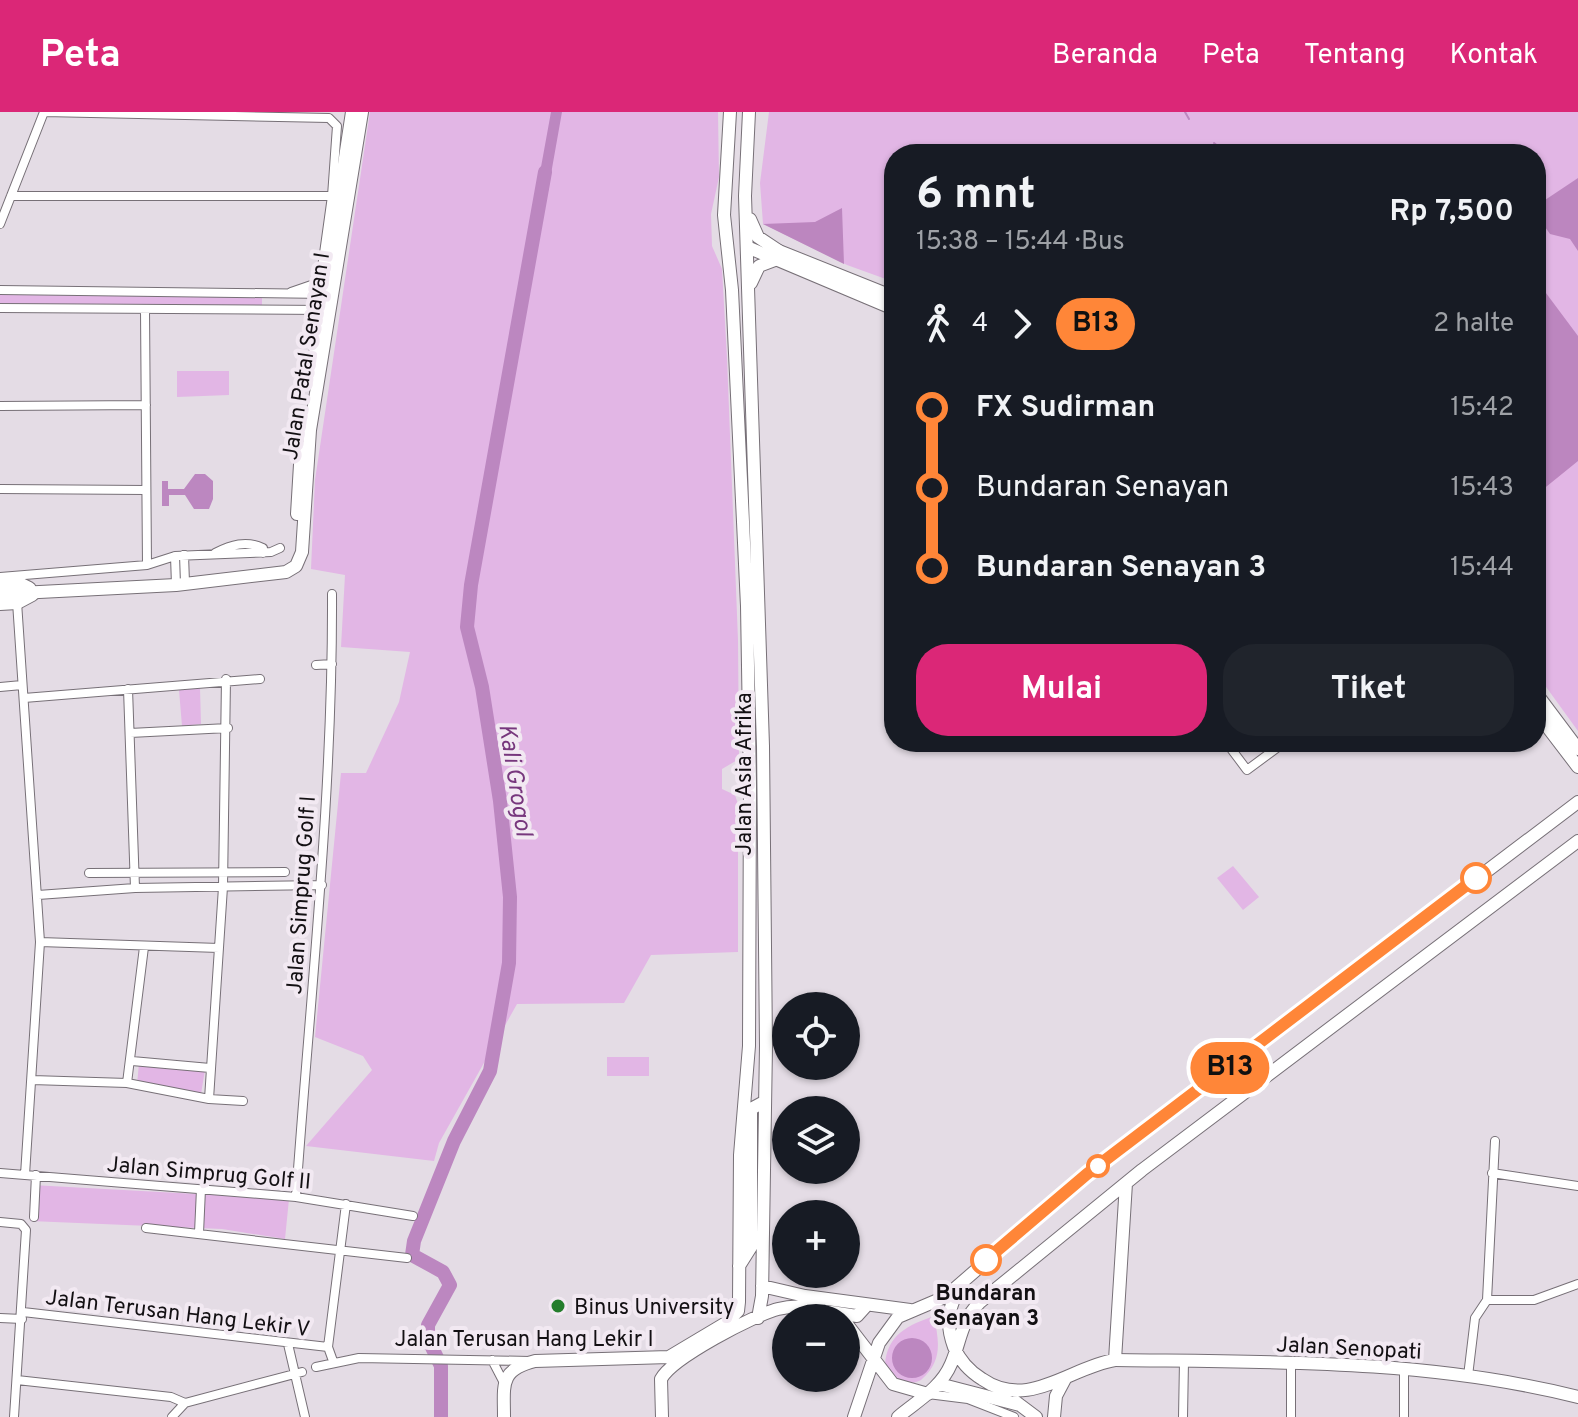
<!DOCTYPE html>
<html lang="id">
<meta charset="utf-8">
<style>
body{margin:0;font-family:Overpass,sans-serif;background:#20242c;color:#f1f3f6;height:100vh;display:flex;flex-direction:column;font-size:30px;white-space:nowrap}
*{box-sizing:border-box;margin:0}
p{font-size:26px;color:#9ea1a6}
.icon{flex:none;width:44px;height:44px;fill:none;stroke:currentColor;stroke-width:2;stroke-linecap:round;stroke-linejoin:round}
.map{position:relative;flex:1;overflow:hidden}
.sheet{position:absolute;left:884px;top:32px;width:662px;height:608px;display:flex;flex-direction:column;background:#171b24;border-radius:32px;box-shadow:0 2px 6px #0004}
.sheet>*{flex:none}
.badge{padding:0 16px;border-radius:26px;font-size:28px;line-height:52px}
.fabs{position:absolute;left:772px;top:880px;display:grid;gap:16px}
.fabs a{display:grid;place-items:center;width:88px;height:88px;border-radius:50%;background:#171b24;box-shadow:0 2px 6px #0004;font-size:40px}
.map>.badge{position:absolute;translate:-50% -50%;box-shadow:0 0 0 4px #fff}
.legs{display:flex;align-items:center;gap:12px;height:88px;padding:0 32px;font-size:26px}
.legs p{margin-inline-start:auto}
.head{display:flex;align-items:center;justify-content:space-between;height:136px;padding:0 32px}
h1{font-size:44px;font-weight:700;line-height:60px}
.primary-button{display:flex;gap:16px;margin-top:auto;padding:16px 32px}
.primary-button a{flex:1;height:92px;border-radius:32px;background:#db2777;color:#fff;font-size:32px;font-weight:700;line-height:92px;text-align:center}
.primary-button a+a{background:#20242c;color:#f1f3f6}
ul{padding:0 32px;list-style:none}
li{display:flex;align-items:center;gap:28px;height:80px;font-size:30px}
li i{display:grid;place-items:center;width:12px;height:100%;margin:0 10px;background:currentColor}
li i::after{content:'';width:20px;height:20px;margin:-10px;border:6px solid;border-radius:50%;background:#171b24}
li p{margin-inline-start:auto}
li:first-child i{background:linear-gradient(#0000 50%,currentColor 0)}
li:last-child i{background:linear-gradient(currentColor 50%,#0000 0)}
header{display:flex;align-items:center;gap:48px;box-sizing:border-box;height:112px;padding:0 40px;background:#db2777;color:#fff}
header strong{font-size:38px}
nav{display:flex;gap:44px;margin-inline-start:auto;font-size:28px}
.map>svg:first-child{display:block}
.green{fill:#e2b6e5}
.forest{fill:#bc86bf}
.water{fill:#bc87c0}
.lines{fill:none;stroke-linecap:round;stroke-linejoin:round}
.stream{stroke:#bc87c0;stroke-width:2}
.river{stroke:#bc87c0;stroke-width:14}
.street-casing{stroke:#777077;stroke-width:10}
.secondary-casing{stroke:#777077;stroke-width:14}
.primary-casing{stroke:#777077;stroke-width:14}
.highway-casing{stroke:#777077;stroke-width:16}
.street{stroke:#fff;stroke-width:8}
.secondary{stroke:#fff;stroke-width:12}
.primary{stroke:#fff;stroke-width:12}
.highway{stroke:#fff;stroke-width:14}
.line-1-casing{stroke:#fff;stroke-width:18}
.line-1{stroke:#ff8638;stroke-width:12}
.stop-1-dot{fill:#fff;stroke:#ff8638;stroke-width:4}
.poi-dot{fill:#247d2c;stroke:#f2e9f2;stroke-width:3}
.labels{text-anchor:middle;stroke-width:8;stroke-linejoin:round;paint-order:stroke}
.street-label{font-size:22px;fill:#131013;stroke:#f2e9f2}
.stop-label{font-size:22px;font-weight:bold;fill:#131013;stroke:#f2e9f2}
.poi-label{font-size:22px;fill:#131013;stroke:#f2e9f2;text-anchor:start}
.water-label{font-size:24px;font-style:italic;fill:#77377d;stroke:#f2e9f2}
</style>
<header>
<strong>Peta</strong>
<nav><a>Beranda</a><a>Peta</a><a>Tentang</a><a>Kontak</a></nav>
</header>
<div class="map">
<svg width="1578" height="1305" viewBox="0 0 1578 1305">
<rect width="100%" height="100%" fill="#e4dce5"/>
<path class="green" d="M370 0H718L719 65 711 102 712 134 722 157 727 246 738 528 739 647 722 657V677L735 683 738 692V840L651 843 624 891 517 892 439 1031 434 1049 306 1034 372 958 363 944 315 925 341 661H366L399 590 410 540 341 535 345 463 311 457 315 368Z
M769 0H1578V619L1536 561V42H894V170L847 153 763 112 760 71Z
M0 183 262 184V196L0 194Z
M177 259H229V283L177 285Z
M200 576 201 612 182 614 179 578Z
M1233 754 1259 785 1243 798 1217 766Z
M607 945H649V964H607Z
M139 951 205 958 201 982 137 973Z
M32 1073 289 1087 285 1127 222 1117 30 1109Z
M934 1204C939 1230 943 1249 921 1268 904 1276 894 1268 885 1253 887 1222 909 1213 934 1204Z"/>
<path class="forest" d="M1578 66V139L1570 127 1550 122 1536 102V94Z
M842 96 844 152 763 112 815 110Z
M1540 173 1578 224V349L1536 383V174Z"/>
<path class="water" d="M551 0H562L548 79 537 77Z
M195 362H205L213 369V387L209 397H194L185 383H169V394H162V369H168V377H184Z
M892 1246a20 20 0 1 1 40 0a20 20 0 1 1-40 0Z"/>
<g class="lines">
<path class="stream" d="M1185 0 1189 7
M1214 31 1228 42"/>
<path class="river" d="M441 1305V1254L428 1227V1213L450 1173 443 1160 412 1143 414 1129 454 1029 490 959 509 851 510 785 500 689 482 575 467 515 471 473 545 60"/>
<g class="street-casing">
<path id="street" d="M11 84H332
M0 112 44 0 329 6 337 14 332 84 320 170 291 180
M0 178 327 182
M0 196 326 198
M145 198 147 453
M0 294 146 293
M0 377 146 378
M215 441C231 433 246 428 263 436V441
M184 443 185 471
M175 444 176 473
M0 465 147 453 175 444 271 440 280 436
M17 490 40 830 25 1063
M316 553 332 552
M0 575 22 573
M128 577 135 776
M24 586 260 567
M130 621 228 616
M1226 630 1247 658 1285 630
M89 761 285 760
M38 783 135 776 322 773
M40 830 219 836
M132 949 210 956
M32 968 127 971 209 987 243 989
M127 971 144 835
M209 987 223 775 226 567
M0 1061 296 1085 413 1104
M1492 1061 1578 1074
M296 1085C310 884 333 684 332 482
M34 1105 36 1063
M0 1110 21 1112 26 1118 14 1305
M146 1116 407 1146
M199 1121 201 1077
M1487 1188H1534L1578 1172
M23 1200 328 1235
M0 1206 22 1207
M288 1232 305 1305
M492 1248 504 1271
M333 1249 328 1235 346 1092
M1291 1252V1305
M316 1255 359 1246 530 1249
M1404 1257V1305
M1468 1264 1475 1206 1487 1188 1495 1029
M17 1268 171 1285 185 1291
M928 1282 968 1287 1014 1305
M185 1291 302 1260
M172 1305 185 1291
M1183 1305 1184 1249"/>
</g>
<g class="secondary-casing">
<path id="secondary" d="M747 135 894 197
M769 135 894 185
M313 255 352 0
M297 402 301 336
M0 482 176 473 286 460 296 454 302 440 310 318 362 0
M1536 581 1578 637
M1536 600 1578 655
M1115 1248C1269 1250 1428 1247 1578 1285"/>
</g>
<g class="primary-casing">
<path id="primary" d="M749 0 745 84 763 634 766 934 762 1184 758 1206
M750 107 758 125 779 139
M751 171 759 154 775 148
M739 1154 751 1135V997L764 990
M762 1174 805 1184 910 1198
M960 1177C947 1196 946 1213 954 1235 960 1249 969 1259 982 1267 1028 1299 1070 1255 1115 1248L1126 1071
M831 1200 857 1204 866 1194
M846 1211 893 1272 928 1282
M939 1272 1020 1293
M1016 1290 1036 1305
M504 1305C504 1273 499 1258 535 1249L669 1245 726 1211 738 1199 739 1190 740 1043 749 934 750 674 747 494 732 178 724 103 730 0
M662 1305 661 1267C672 1246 754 1203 778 1197 798 1192 822 1195 838 1206
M854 1305 879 1231 898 1205 945 1185 1087 1062 1578 690
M898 1305C917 1289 941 1276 951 1252 961 1229 960 1210 980 1190L1142 1058 1578 729
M1054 1305 1056 1284 1065 1267"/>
</g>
<g class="highway-casing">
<path id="highway" d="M0 473H21L29 477
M0 491 17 490 32 482"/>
</g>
<use href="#street" class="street"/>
<use href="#secondary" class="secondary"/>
<use href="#primary" class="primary"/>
<use href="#highway" class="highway"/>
</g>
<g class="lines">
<g class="line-1-casing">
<path id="line-1" d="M986 1148 1087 1062 1476 766"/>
</g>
<use href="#line-1" class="line-1"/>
</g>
<g class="stop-1-dot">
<circle cx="1476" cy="766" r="14"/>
<circle cx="1098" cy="1054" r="10"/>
<circle cx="986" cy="1148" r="14"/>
</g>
<circle class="poi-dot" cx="558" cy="1194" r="8"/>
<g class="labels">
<g class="street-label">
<text transform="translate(305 244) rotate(-81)" y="8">Jalan Patal Senayan I</text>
<text transform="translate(743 662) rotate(-90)" y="8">Jalan Asia Afrika</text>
<text transform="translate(300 783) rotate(-86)" y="8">Jalan Simprug Golf I</text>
<text transform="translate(209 1060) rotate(5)" y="8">Jalan Simprug Golf II</text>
<text transform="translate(178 1200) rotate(7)" y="8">Jalan Terusan Hang Lekir V</text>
<text x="524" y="1234">Jalan Terusan Hang Lekir I</text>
<text transform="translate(1349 1235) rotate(3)" y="8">Jalan Senopati</text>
</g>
<g class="stop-label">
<text x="986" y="1188">Bundaran<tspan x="986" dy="25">Senayan 3</tspan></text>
</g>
<g class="poi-label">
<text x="574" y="1202">Binus University</text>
</g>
<g class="water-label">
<text transform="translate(516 668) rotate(81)" y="8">Kali Grogol</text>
</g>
</g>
</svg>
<div class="fabs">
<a><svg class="icon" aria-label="locate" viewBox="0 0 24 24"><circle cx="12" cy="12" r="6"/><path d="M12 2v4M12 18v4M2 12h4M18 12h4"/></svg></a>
<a><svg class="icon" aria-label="layers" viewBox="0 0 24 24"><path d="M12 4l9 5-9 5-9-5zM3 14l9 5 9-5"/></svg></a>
<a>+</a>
<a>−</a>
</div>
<b class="badge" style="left:1230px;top:956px;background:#ff8638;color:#111">B13</b>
<section class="sheet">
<div class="head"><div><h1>6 mnt</h1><p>15:38 – 15:44 · Bus</p></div><b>Rp 7,500</b></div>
<div class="legs"><svg class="icon" aria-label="walk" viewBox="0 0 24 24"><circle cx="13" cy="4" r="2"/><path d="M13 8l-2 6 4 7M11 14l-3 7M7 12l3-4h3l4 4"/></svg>4<svg class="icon" aria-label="forward" viewBox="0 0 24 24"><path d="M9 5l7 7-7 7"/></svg><b class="badge" style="background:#ff8638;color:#111">B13</b><p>2 halte</p></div>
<ul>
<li><i style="color:#ff8638"></i><b>FX Sudirman</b><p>15:42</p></li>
<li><i style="color:#ff8638"></i><span>Bundaran Senayan</span><p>15:43</p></li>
<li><i style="color:#ff8638"></i><b>Bundaran Senayan 3</b><p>15:44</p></li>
</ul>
<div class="primary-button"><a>Mulai</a><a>Tiket</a></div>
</section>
</div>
